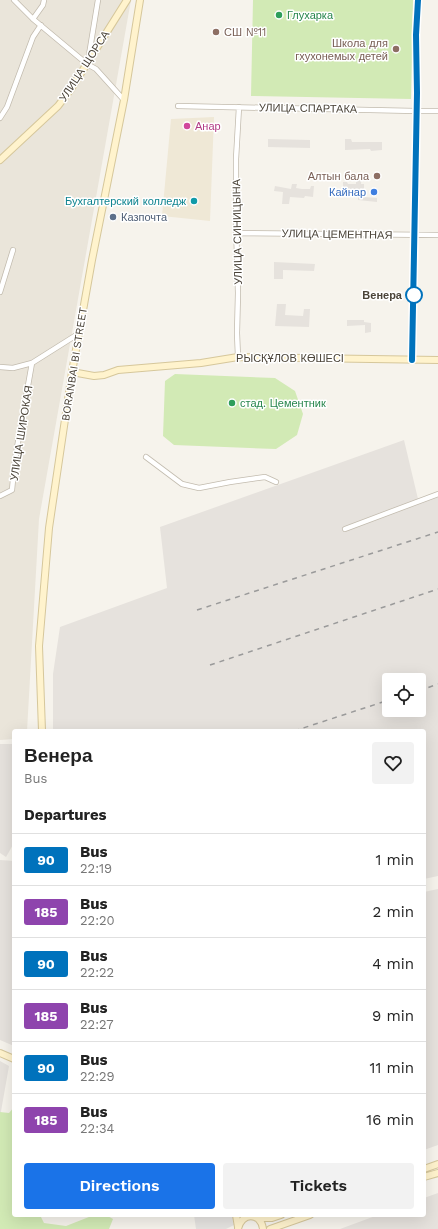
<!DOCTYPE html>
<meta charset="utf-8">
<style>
body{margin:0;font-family:"Work Sans",sans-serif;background:#f2f2f2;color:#222;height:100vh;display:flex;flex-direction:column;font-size:15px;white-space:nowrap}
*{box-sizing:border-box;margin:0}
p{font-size:13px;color:#767676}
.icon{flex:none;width:22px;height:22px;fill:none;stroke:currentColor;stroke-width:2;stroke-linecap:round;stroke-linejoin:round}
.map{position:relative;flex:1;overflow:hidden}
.drawer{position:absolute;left:12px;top:729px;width:414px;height:488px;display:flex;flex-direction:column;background:#fff;border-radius:4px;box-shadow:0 4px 16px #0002}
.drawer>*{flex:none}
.badge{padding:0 8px;border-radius:3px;font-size:14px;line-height:26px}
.controls{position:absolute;left:382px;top:673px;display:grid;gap:8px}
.controls a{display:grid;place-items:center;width:44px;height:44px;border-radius:4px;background:#fff;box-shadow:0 4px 16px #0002;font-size:20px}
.map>.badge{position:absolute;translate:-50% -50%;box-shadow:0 0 0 2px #fff}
h2{padding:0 12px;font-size:15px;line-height:36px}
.round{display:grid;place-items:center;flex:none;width:42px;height:42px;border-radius:4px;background:#f2f2f2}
.headline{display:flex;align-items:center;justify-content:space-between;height:68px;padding:0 12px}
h1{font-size:19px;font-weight:600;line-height:30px}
.button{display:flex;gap:8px;margin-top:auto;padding:8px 12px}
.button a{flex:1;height:46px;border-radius:4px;background:#1a73e8;color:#fff;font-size:16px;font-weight:600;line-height:46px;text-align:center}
.button a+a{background:#f2f2f2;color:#222}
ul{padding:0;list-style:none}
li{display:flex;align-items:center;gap:12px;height:52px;padding:0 12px;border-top:1px solid #e0e0e0}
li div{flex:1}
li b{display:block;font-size:15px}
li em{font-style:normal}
li .badge{min-width:44px;font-weight:700;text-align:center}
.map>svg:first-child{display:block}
.residential{fill:#eae5da}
.industrial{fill:#e6e2dd;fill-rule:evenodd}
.education{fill:#efe8d6}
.green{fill:#d2eab5}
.parking{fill:#e5e3e0}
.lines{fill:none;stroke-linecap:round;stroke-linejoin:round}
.street-casing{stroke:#c2bbae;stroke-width:6}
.secondary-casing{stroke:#d6c79b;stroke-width:8}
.street{stroke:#fff;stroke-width:4.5}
.secondary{stroke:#fff3cd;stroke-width:6}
.rail{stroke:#9a9a9a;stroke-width:1.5;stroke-dasharray:5 5;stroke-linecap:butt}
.line-casing{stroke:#fff;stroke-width:9}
.line{stroke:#0072bc;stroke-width:6}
.leisure-dot{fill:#2e9e5b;stroke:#fff;stroke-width:1.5}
.education-dot{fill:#8d6e63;stroke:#fff;stroke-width:1.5}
.hotel-dot{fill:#d1479c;stroke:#fff;stroke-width:1.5}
.shop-dot{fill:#3f7fe0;stroke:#fff;stroke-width:1.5}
.culture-dot{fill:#0f9aa8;stroke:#fff;stroke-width:1.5}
.service-dot{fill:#5c6f8a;stroke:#fff;stroke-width:1.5}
.stop-dot{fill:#fff;stroke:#0072bc;stroke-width:2}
.labels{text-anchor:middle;stroke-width:3;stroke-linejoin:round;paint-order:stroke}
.leisure-label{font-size:11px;fill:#27864d;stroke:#fff;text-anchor:start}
.education-label{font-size:11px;fill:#785e54;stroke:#fff;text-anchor:end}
.street-label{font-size:11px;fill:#4b4439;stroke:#fff}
.hotel-label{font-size:11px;fill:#b23c85;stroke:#fff;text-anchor:start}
.shop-label{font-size:11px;fill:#366cbe;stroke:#fff;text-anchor:end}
.culture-label{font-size:11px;fill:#0d838f;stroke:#fff;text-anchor:end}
.service-label{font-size:11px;fill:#4e5e75;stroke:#fff;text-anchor:start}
.stop-label{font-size:11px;font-weight:bold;fill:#4b4439;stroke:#fff;text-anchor:end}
</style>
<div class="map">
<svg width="438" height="1229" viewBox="0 0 438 1229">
<rect width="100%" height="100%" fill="#f6f3ec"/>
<path class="residential" d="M0 0H131L39 519 27 731H14V739L0 740Z"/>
<path class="industrial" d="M268 139 310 140V148L268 147Z
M345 139H351L352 142H382V150L371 151 370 149 345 150Z
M356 175H362L361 184H364V197L377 198V202L358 200V197L344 196V192H358V189H343V182H347L348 184H356Z
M292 184H297L296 188 302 189H310L311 186H314L313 197 305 196 304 198 290 197 289 204H282L283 192 274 191 275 186 291 189Z
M274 262 315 264 314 271 283 270V279H274Z
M277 304H286L285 315 303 316 304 309H310L309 327 275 326Z
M347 320H364V322L371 323V332L365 333V325L347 326Z
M404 440 418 499 438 492V876L424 879V731H53V674L60 627 167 588 160 527ZM389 680H419V710H389Z
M0 744H14V802H13L14 809V843L6 857 0 853Z
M0 860 14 861V1046L0 1040Z
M438 889V1145L424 1150V892Z
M0 1061 9 1066 0 1117Z
M438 1193V1229H340L378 1215H424V1198Z"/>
<path class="education" d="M214 117 210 221 162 216 171 119Z"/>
<path class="green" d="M253 0H413L411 99 251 96Z
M175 374 275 378 295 391 303 414 297 435 276 449 174 445 163 436 165 381Z
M14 1107V1215H40L44 1223 66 1226 94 1215H106L113 1219 109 1229H0V1112L9 1113Z"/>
<path class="parking" d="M194 1215H234V1225L226 1229H196Z"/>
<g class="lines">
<g class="street-casing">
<path id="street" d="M14 0 33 19 87 64 96 69 124 100
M33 19 43 5 44 0
M88 61 98 0
M178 106 416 111H438
M0 118 7 107 33 37 41 25
M236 233 438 235
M0 292 13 250
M238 357 237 333 238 293 236 223V159L239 107
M412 360 417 93 416 35 418 0
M0 367 13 368 32 363 78 334
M146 457 182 484 199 488 230 482 265 477 276 482
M0 496 12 490 15 459 32 363
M345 529 438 494"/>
</g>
<g class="secondary-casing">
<path id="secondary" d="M0 160 58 106 71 89 127 0
M72 372 94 376 104 375 118 370 201 363 238 357 438 360
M42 731 39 646 49 528 72 372 92 260 124 100 140 0
M0 1053 14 1059
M424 1169 438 1164
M424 1177 438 1173
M236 1215 238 1227
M257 1218H272L281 1215
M238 1229C241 1212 261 1212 263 1229
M270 1229 310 1215"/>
</g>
<use href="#street" class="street"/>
<use href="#secondary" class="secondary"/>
<path class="rail" d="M197 610 438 532
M210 665 438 589
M419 691 438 684
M294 731 389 700"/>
</g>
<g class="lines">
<g class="line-casing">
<path id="line" d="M412 360 417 93 416 35 418 0"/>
</g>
<use href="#line" class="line"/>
</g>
<g class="leisure-dot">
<circle cx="279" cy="15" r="4"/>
<circle cx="232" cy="403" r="4"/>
</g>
<g class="education-dot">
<circle cx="216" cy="32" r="4"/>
<circle cx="396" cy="49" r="4"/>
<circle cx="377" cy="176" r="4"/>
</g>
<circle class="hotel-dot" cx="187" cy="126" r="4"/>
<circle class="shop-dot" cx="374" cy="192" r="4"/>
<circle class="culture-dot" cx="194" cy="201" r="4"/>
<circle class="service-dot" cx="113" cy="217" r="4"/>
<circle class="stop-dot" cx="414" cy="295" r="8"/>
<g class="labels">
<g class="leisure-label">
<text x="287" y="19">Глухарка</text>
<text x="240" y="407">стад. Цементник</text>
</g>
<g class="education-label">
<text x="224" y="36" text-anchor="start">СШ №11</text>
<text x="388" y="47">Школа для<tspan x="388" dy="13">гхухонемых детей</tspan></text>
<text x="369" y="180">Алтын бала</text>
</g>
<g class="street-label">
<text transform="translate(84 66) rotate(-57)" y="4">УЛИЦА ЩОРСА</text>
<text transform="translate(308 108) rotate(1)" y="4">УЛИЦА СПАРТАКА</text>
<text transform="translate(237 232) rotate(-91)" y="4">УЛИЦА СИНИЦЫНА</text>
<text transform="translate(337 234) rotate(1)" y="4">УЛИЦА ЦЕМЕНТНАЯ</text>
<text x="290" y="362">РЫСҚҰЛОВ КӨШЕСІ</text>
<text transform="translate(74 364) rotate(-81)" y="4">BORANBAI BI STREET</text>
<text transform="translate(21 433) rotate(-81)" y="4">УЛИЦА ШИРОКАЯ</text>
</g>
<g class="hotel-label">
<text x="195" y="130">Анар</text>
</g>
<g class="shop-label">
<text x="366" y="196">Кайнар</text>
</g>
<g class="culture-label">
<text x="186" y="205">Бухгалтерский колледж</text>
</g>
<g class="service-label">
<text x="121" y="221">Казпочта</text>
</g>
<g class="stop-label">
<text x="402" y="299">Венера</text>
</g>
</g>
</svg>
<div class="controls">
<a><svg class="icon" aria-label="locate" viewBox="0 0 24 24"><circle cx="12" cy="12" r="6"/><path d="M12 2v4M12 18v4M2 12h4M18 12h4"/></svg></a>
</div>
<section class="drawer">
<div class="headline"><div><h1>Венера</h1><p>Bus</p></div><a class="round"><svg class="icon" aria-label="heart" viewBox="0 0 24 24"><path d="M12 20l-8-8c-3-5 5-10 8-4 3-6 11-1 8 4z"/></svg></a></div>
<h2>Departures</h2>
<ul>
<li><span class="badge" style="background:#0072bc;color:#fff">90</span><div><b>Bus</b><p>22:19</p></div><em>1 min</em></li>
<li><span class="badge" style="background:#8e44ad;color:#fff">185</span><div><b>Bus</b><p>22:20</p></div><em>2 min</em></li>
<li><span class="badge" style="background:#0072bc;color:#fff">90</span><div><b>Bus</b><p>22:22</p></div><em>4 min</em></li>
<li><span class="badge" style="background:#8e44ad;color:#fff">185</span><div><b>Bus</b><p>22:27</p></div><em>9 min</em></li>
<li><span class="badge" style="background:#0072bc;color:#fff">90</span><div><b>Bus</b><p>22:29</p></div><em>11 min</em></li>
<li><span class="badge" style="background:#8e44ad;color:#fff">185</span><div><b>Bus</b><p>22:34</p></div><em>16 min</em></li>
</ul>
<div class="button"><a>Directions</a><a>Tickets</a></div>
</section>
</div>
